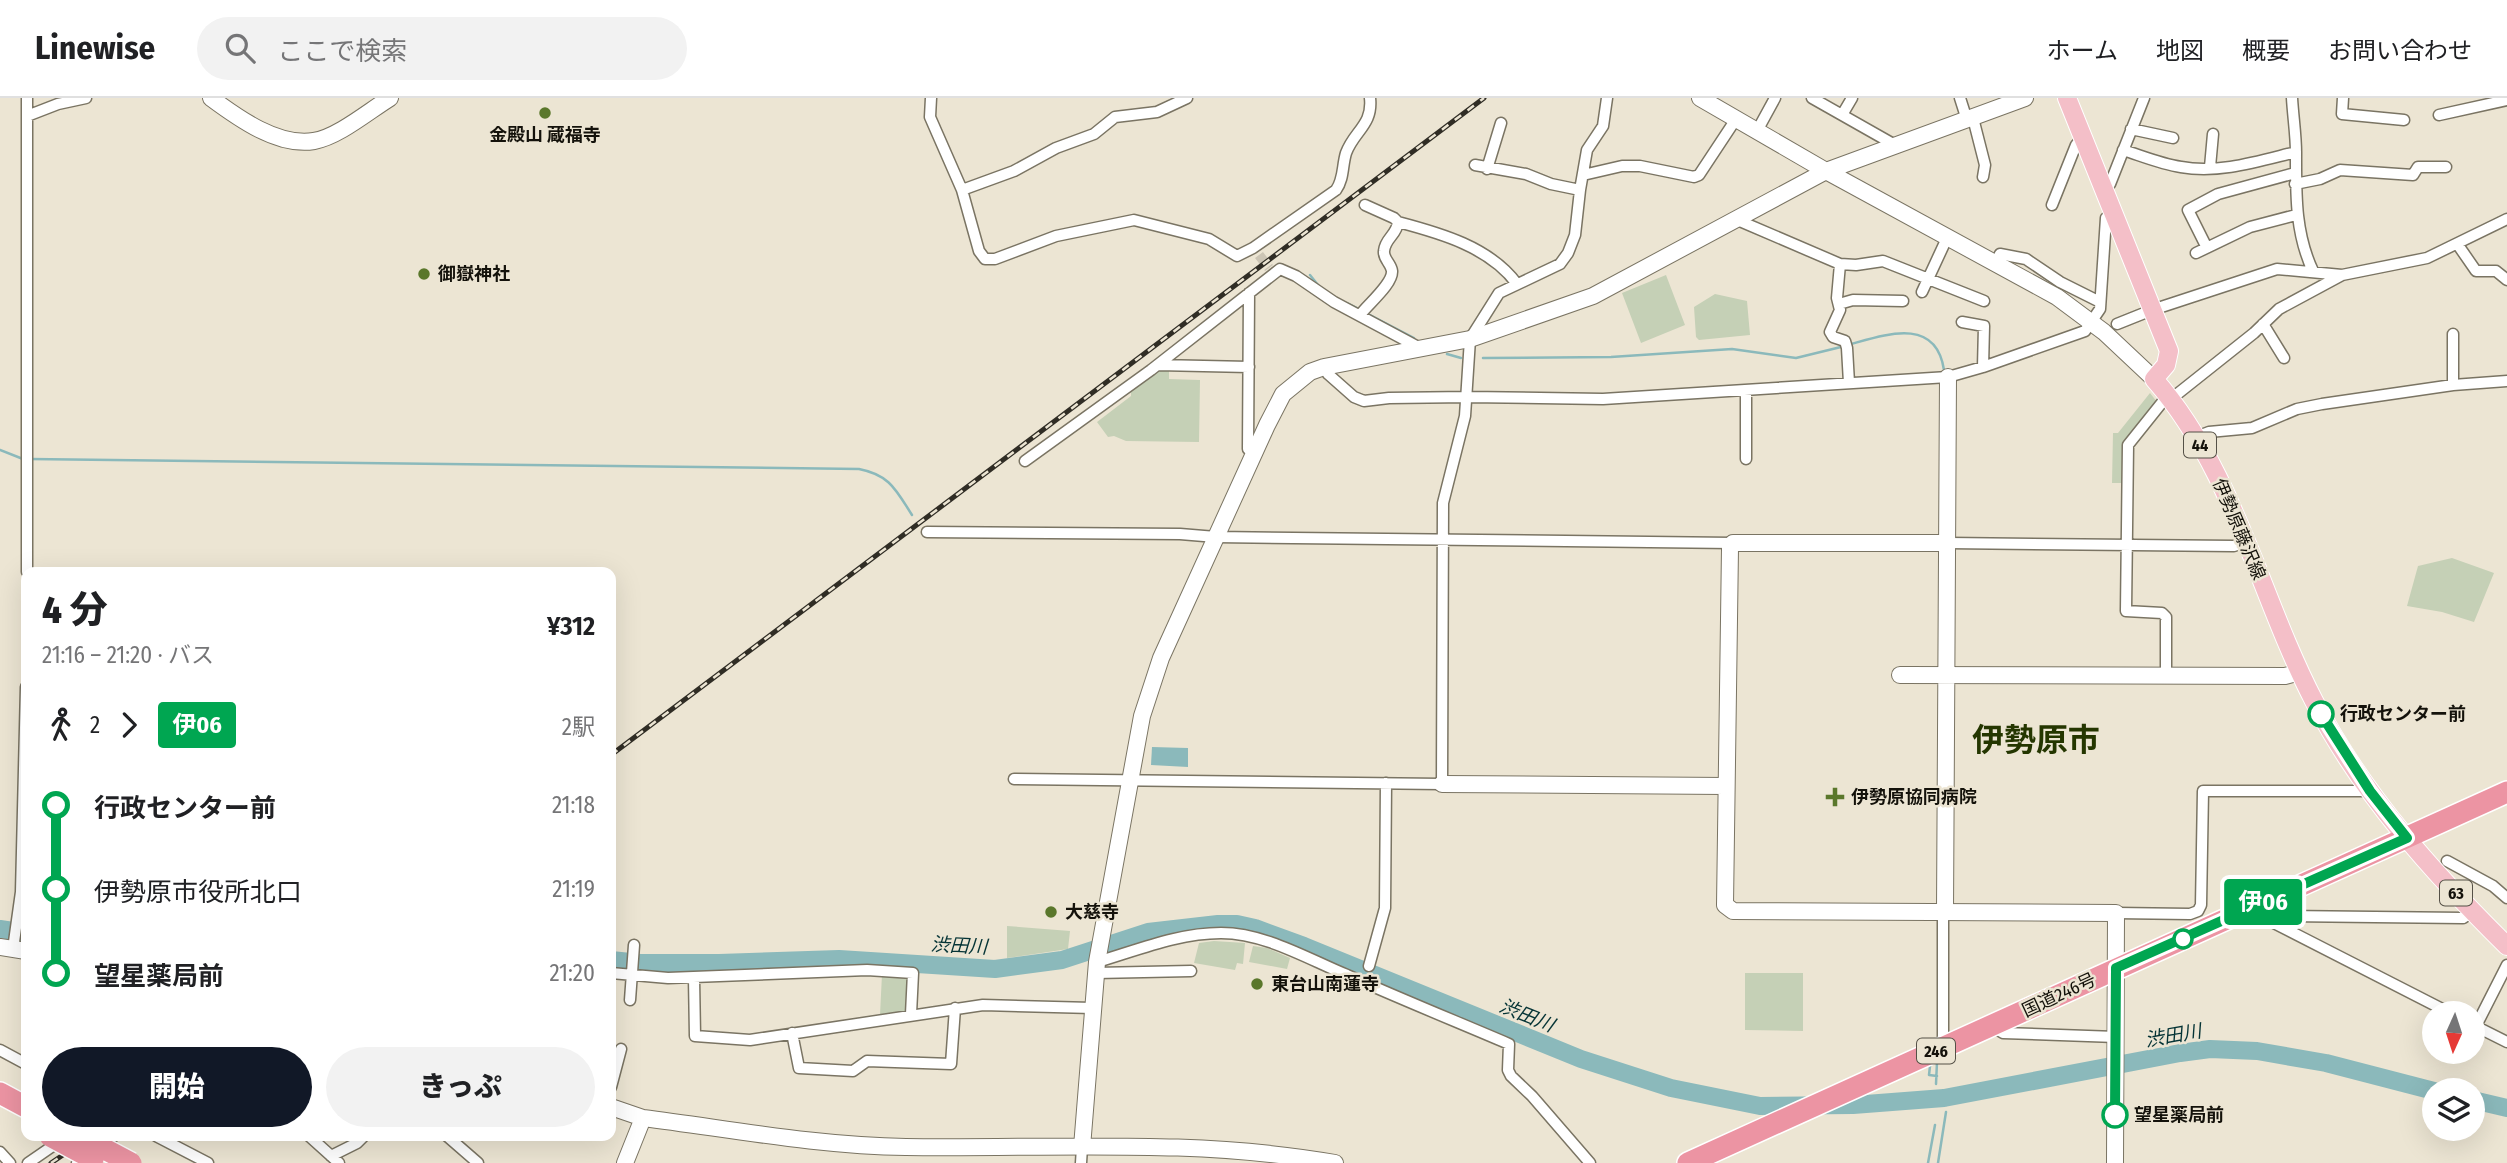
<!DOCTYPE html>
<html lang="ja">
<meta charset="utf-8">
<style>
body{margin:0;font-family:"Fira Sans Condensed","Noto Sans JP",sans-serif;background:#f2f2f2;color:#202124;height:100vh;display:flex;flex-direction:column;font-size:26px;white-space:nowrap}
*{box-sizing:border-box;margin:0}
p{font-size:23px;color:#757577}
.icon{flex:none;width:38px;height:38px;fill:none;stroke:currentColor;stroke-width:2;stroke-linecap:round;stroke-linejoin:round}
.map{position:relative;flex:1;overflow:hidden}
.drawer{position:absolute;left:21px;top:469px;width:595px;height:574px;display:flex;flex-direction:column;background:#fff;border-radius:14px;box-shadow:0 7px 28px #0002}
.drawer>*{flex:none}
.badge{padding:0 14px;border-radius:5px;font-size:24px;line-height:46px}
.needle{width:46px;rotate:183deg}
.fabs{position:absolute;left:2422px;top:903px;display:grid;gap:14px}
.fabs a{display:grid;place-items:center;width:63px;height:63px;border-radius:50%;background:#fff;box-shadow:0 7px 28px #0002;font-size:35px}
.map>.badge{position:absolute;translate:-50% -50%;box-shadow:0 0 0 4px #fff}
.legs{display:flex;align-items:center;gap:10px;height:77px;padding:0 21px;font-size:23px}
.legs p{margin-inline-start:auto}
.overview{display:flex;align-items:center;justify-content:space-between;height:119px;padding:0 21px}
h1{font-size:38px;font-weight:800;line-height:52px}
.button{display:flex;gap:14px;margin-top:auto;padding:14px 21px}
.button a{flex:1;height:80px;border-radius:42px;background:#111827;color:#fff;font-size:28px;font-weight:800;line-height:80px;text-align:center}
.button a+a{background:#f2f2f2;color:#202124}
ul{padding:0 21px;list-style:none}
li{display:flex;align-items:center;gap:24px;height:84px;font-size:26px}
li i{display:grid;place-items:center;width:10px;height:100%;margin:0 9px;background:currentColor}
li i::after{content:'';width:18px;height:18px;margin:-9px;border:5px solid;border-radius:50%;background:#fff}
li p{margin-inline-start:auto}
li:first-child i{background:linear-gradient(#0000 50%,currentColor 0)}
li:last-child i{background:linear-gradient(currentColor 50%,#0000 0)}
header{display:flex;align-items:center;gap:42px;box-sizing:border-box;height:98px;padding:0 35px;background:#fff;border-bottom:2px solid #e0e0e0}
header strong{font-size:33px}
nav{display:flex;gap:38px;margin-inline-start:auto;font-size:24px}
.search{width:490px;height:63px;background:#f2f2f2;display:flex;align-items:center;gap:18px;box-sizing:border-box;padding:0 24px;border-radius:38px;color:#757577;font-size:26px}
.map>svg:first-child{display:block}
.green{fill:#c5d0b6}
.water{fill:#8bb9bb}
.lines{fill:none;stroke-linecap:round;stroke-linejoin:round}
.stream{stroke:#8bb9bb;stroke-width:2.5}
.river{stroke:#8bb9bb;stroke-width:18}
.street-tunnel{stroke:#ccc5b5;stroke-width:10;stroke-dasharray:10 5;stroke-linecap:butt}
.street-casing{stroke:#7a7463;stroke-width:13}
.secondary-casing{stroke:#7a7463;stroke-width:18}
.primary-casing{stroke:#fff;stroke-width:20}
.highway-casing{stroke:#fff;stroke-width:24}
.street{stroke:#fff;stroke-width:10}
.secondary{stroke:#fff;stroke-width:16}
.primary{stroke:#f4bfc8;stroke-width:18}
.highway{stroke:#ec94a3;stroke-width:21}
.rail-casing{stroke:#302d25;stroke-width:5}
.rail{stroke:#ece5d3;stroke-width:2.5;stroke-dasharray:8;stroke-linecap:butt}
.highway-bridge-casing{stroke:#fff;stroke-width:24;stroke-linecap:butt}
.highway-bridge{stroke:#ec94a3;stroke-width:21}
.line-1-casing{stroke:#fff;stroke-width:16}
.line-1{stroke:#00a651;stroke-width:10}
.poi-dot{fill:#5a772b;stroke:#ece5d3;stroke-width:2.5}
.stop-1-dot{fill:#fff;stroke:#00a651;stroke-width:3.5}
.labels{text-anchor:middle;stroke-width:5;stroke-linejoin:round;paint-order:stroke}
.shield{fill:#ece5d3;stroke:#555147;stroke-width:2}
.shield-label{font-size:16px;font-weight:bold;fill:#14120b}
.poi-label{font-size:18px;font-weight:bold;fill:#14120b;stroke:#ece5d3;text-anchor:start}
.street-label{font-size:18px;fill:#14120b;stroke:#ece5d3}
.stop-label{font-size:18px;font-weight:bold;fill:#14120b;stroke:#ece5d3;text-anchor:start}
.water-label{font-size:19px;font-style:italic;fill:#053436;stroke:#ece5d3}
.town-label{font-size:32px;font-weight:bold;fill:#243600;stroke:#ece5d3}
</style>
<header>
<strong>Linewise</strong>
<div class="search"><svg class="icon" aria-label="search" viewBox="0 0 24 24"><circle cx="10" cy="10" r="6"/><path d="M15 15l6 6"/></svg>ここで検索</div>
<nav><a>ホーム</a><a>地図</a><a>概要</a><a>お問い合わせ</a></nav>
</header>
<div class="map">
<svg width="2507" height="1065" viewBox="0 0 2507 1065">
<rect width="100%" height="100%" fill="#ece5d3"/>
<path class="green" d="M1666 177 1685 227 1641 245 1622 195Z
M1715 196 1747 203 1750 237 1699 242 1696 239 1694 209Z
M1157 272H1169V281L1200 282 1199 344 1126 343 1114 338 1108 339 1097 324 1131 298V290Z
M2150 295 2157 304 2125 345 2124 385H2112L2113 335H2118Z
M2452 460 2494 475 2474 524 2442 514 2407 508 2418 468Z
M1007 828 1070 833 1068 851 1007 860Z
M1214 843 1245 845 1243 866 1237 865 1235 872 1194 865 1199 845Z
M1253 848 1267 850 1290 860 1287 871 1249 864Z
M1745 875H1803V933L1745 932Z
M882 876 910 880 907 913 880 917Z"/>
<path class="water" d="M1152 649 1188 650V669L1151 667Z"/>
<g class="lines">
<path class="stream" d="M1310 177 1318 187
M1347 205 1357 210
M1368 216 1414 240
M1851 246C1887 236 1936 219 1944 272
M1447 256 1461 260
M1483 260 1611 259 1732 251 1796 260 1845 248
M0 352 23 361
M30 361 859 371C890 377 896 392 912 417
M1930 968 1929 977 1937 978
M1936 986 1937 964
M1944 1000 1946 1007
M1928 1065 1935 1027
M1938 1065 1946 1014"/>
<path class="river" d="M0 831 26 835
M611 862 640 865H719L839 861 995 871 1062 862 1148 834 1218 826H1237L1255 830 1304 848 1581 961 1671 990 1760 1008 1853 1007 1944 1000 2180 955 2210 951 2257 953 2326 965 2434 993
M2473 1002 2507 1010"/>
<path class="street-tunnel" d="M1259 157 1269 170"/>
<g class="street-casing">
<path id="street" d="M931 0 930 19 962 92 1014 73 1056 50 1094 36 1115 19 1157 14 1187 0
M1812 0 1895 47
M1960 0 1967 22
M2292 0C2293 18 2296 37 2296 55 2296 96 2295 135 2313 173
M2343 0 2342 16 2404 22
M1842 17 1852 0
M2439 17 2507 2
M27 18 58 6 86 0
M1973 20 1985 67 1983 79
M2131 31 2173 40
M1757 33 1775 0
M2123 52C2142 58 2161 66 2181 69 2219 76 2259 63 2296 54
M1475 67 1526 76 1551 86 1580 92
M2210 69 2213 36
M1487 71 1501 25
M1583 77 1622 68H1640L1694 79 1699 77 1736 21
M2295 86 2320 81 2340 72 2413 77 2418 69H2446
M2103 90 2110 86 2144 0
M962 92 979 153 985 161H995L1056 138 1134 122 1209 141 1237 158 1253 150 1336 92C1344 81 1342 68 1346 55 1354 33 1373 27 1370 0
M2052 107 2076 47 2083 39
M1735 121 1840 166 1856 167 1883 163 1984 203
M1398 124C1440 135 1490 149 1517 186
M2458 147 2476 173H2496L2507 182
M2206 148 2188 112 2218 96 2295 75
M2196 155 2250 129 2296 117
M1840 166 1837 200 1840 212 1830 234 1833 239 1845 243 1847 250 1849 285
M1995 166 2000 156 2026 161 2060 184 2100 204
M1922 194 1947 140
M1249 195 1248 351 1254 356
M1839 206 1853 202 1903 203
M1360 217C1368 206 1393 186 1392 173 1391 165 1383 161 1384 153 1385 140 1397 137 1398 124L1394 120 1365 107
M1962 224 1984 228 1983 269
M2117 226 2152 212 2277 171 2342 177 2427 160 2507 121
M2263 226 2284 260
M1158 267 1249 269
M1324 269 1328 276 1354 299 1364 303 1389 300 1468 299 1603 301 1948 279 1983 269 2085 233 2100 211 2106 120 2114 117
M2453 287V236
M1746 292V361
M2171 301 2254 235 2279 211 2342 177
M2196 339 2209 334 2252 330 2297 311 2322 306 2453 287 2507 283
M1025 363 1151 272 1280 171 1296 178 1334 204 1420 250
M927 434 1180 436 1216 439 1733 445
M1948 445 2234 448 2245 444
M27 474V0
M2166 577V519L2162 515 2126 513 2128 347 2168 297
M1014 681 1442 686 1443 405 1465 318 1470 241 1499 195 1560 166 1568 155 1575 137 1580 92 1587 52 1603 28 1607 0
M2447 763 2493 788 2507 800
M2253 809 2259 822H2268L2450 915
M2116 815 2190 816 2198 813 2201 807 2203 693H2370
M2268 822 2279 818 2463 820 2472 814
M13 851 21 794 26 589
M1097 864C1138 852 1178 835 1221 835 1265 835 1308 861 1347 877 1401 901 1455 923 1509 946L1508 972 1511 978 1532 998 1590 1065
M1369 868 1385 810 1386 685
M611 875 668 880 867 872 913 875 911 916
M1096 875 1191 873
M694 880 695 938 750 942 983 907 1092 910
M630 902 634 847
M2473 927 2507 944
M1991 928 2003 935 2116 939
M2476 928 2507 867
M792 935 799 970 853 973 867 963 951 966 955 910
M1943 950V819L1945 813
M0 952 26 966
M611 989 621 951
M156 1038 208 1065
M309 1038 339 1065
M447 1038 478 1065
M0 1054 10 1065
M331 1058 357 1045 364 1038
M28 1065 60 1043
M77 1065 114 1038
M1081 1065 1082 1049"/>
</g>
<g class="secondary-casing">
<path id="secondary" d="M211 0C238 20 278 49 314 43 338 39 369 13 390 0
M1700 0 1826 73 2057 199 2104 234 2154 281
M1948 445H1733L1730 450 1725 807 1733 813 2116 815 2115 1065
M1900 577 2285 578 2300 574
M1442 686 1726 688
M1945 813 1948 279
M0 849 26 853
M611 1009 643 1020C730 1031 819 1048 906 1049 1049 1051 1193 1040 1335 1065
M1082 1049 1097 864 1142 618 1161 560 1267 327 1283 296 1310 274 1324 269 1470 241 1593 198 1826 73 2025 0
M625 1065 643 1020"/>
</g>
<g class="primary-casing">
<path id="primary" d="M2067 0 2169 253 2166 267 2154 281C2234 372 2259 497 2314 603 2362 696 2433 775 2507 848"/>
</g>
<g class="highway-casing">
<path id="highway" d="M0 995 26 1009
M1688 1065 2507 694"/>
</g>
<use href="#street" class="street"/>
<use href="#secondary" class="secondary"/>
<use href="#primary" class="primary"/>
<use href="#highway" class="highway"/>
<g class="rail-casing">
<path id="rail" d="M611 657 1484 0
M51 1065 91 1038"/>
</g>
<use href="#rail" class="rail"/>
<g class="highway-bridge-casing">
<path id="highway-bridge" d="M50 1038 93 1061
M80 1038 131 1065"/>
</g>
<use href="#highway-bridge" class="highway-bridge"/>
</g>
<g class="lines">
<g class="line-1-casing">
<path id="line-1" d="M2115 1017 2116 870 2407 740 2370 693 2321 616"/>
</g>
<use href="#line-1" class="line-1"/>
</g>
<g class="poi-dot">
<circle cx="545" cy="15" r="7"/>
<circle cx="424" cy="176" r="7"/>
<path d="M1831.5 688.5h7v7h7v7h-7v7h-7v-7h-7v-7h7z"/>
<circle cx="1051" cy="814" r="7"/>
<circle cx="1257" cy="886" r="7"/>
</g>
<g class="stop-1-dot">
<circle cx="2321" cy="616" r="12"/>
<circle cx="2183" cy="841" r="9"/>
<circle cx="2115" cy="1017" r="12"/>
</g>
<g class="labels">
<g class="shield">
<rect x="2184" y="334.5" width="32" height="25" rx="5"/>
<rect x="2440" y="782.5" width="32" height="25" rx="5"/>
<rect x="1917" y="940.5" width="38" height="25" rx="5"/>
</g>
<g class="shield-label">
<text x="2200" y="353">44</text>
<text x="2456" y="801">63</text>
<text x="1936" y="959">246</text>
</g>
<g class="poi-label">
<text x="545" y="43" text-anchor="middle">金殿山 蔵福寺</text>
<text x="438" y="182">御嶽神社</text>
<text x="1851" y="705">伊勢原協同病院</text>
<text x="1065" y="820">大慈寺</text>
<text x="1271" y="892">東台山南蓮寺</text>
</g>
<g class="street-label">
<text transform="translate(2239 431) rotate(67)" y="6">伊勢原藤沢線</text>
<text transform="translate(2059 897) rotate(-25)" y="6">国道246号</text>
</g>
<g class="stop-label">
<text x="2340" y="622">行政センター前</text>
<text x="2134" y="1023">望星薬局前</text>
</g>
<g class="water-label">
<text transform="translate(959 847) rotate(3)" y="7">渋田川</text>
<text transform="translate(1527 917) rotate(22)" y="7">渋田川</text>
<text transform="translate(2173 937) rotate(-10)" y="7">渋田川</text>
</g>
<g class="town-label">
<text x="2036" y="653">伊勢原市</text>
</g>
</g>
</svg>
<div class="fabs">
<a><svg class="needle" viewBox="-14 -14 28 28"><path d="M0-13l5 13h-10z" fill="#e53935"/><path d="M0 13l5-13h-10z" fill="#757577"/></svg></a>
<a><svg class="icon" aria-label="layers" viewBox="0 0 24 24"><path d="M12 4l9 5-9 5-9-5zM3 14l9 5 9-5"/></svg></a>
</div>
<b class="badge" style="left:2263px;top:804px;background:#00a651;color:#fff">伊06</b>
<section class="drawer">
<div class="overview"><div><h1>4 分</h1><p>21:16 – 21:20 · バス</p></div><b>¥312</b></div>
<div class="legs"><svg class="icon" aria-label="walk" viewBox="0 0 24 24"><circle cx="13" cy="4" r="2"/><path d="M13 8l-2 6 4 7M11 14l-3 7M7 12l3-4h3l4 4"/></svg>2<svg class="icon" aria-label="forward" viewBox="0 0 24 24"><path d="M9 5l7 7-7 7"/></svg><b class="badge" style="background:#00a651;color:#fff">伊06</b><p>2駅</p></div>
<ul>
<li><i style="color:#00a651"></i><b>行政センター前</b><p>21:18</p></li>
<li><i style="color:#00a651"></i><span>伊勢原市役所北口</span><p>21:19</p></li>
<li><i style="color:#00a651"></i><b>望星薬局前</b><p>21:20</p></li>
</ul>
<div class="button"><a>開始</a><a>きっぷ</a></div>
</section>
</div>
